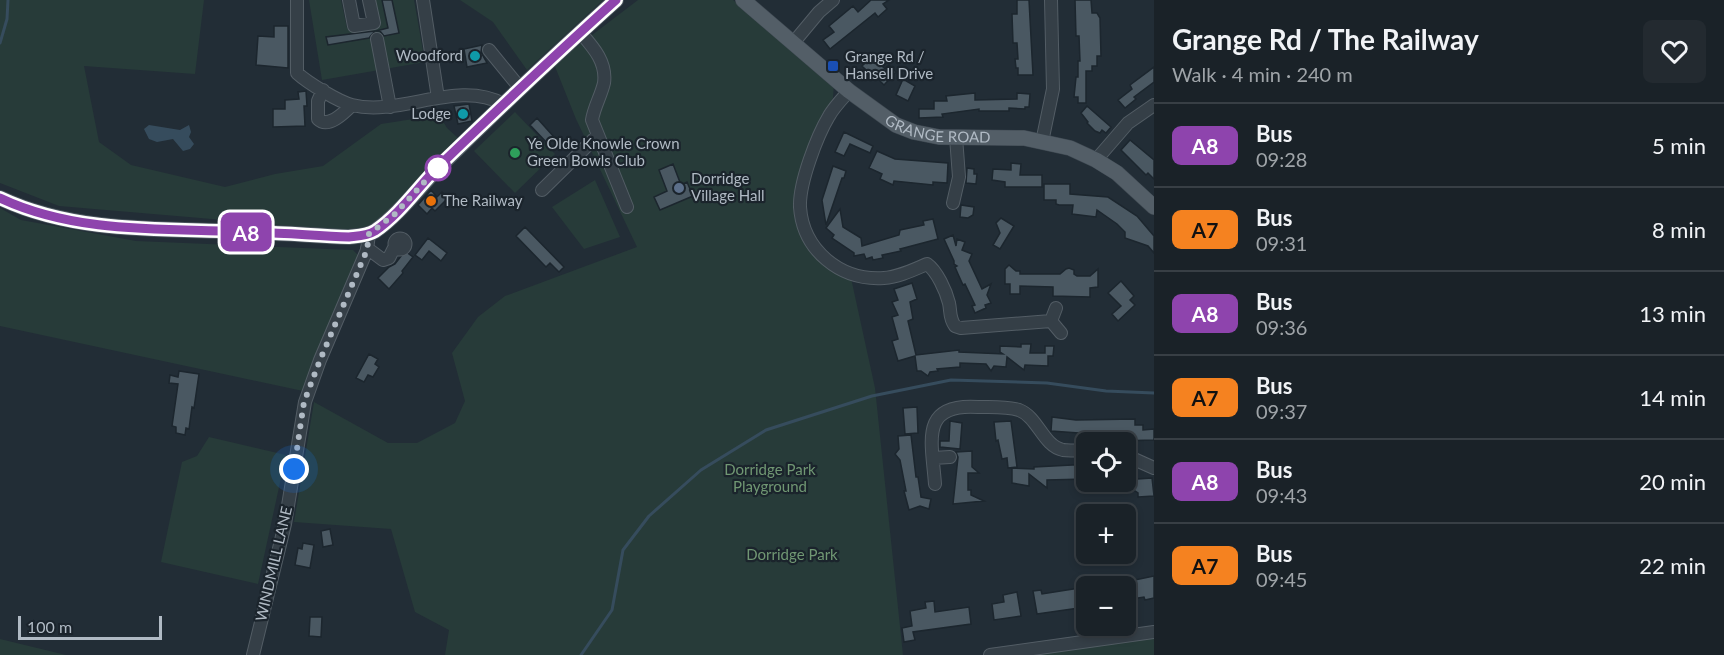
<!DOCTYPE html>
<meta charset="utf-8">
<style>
body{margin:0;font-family:Lato,sans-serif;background:#232a30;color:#f1f3f6;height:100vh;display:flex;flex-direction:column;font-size:22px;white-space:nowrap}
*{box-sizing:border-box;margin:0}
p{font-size:20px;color:#9fa4a8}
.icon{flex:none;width:33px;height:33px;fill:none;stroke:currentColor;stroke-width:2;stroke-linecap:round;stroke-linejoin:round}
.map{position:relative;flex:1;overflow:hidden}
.sheet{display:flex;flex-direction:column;background:#1a2228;width:570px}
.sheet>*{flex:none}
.badge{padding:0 12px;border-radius:9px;font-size:21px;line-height:39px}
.tools{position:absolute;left:1076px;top:432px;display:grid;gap:12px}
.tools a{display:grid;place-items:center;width:60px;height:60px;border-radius:9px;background:#1a2228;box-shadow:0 3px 9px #0003,0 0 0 2px #383f45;font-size:30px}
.scale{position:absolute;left:18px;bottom:15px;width:144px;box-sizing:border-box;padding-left:6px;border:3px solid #b0bac4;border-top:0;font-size:16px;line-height:21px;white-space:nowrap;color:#b0bac4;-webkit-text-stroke:4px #1b242c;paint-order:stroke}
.you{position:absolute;width:30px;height:30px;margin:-15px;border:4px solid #fff;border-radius:50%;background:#1a73e8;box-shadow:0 0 0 9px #1a73e833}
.map>.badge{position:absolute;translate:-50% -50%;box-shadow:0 0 0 3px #fff}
.round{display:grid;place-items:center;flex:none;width:63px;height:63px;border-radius:9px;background:#232a30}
.summary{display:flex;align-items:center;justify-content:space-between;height:102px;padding:0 18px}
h1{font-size:28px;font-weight:700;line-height:45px}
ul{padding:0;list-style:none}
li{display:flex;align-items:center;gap:18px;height:84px;padding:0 18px;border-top:2px solid #383f45}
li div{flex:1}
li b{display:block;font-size:22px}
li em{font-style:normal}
li .badge{min-width:66px;font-weight:700;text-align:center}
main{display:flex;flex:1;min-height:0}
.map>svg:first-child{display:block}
.green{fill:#273b39}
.water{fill:#364c5d}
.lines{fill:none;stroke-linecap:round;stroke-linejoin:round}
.stream{stroke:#364c5d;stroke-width:3}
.building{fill:#4a5862;stroke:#1c262e;stroke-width:1.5}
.minor-casing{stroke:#535d65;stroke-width:14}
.major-casing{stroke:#3e4851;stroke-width:16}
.minor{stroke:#353f47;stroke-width:12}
.major{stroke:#535e67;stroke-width:15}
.line-casing{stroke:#fff;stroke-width:14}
.line{stroke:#8e44ad;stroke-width:9}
.walk{stroke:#b0bac4;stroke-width:6;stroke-dasharray:0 10.8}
.culture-dot{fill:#0f9aa8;stroke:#1b242c;stroke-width:2}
.transit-dot{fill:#1a4fb4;stroke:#1b242c;stroke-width:2}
.leisure-dot{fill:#2e9e5b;stroke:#1b242c;stroke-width:2}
.stop-dot{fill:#fff;stroke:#8e44ad;stroke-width:3}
.service-dot{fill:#5c6f8a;stroke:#1b242c;stroke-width:2}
.food-dot{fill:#e8710a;stroke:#1b242c;stroke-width:2}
.labels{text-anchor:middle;stroke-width:4.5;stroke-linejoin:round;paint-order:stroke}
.poi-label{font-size:15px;fill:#b0bac4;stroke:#1b242c;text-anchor:start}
.street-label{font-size:15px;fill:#b0bac4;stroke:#1b242c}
.park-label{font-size:15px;fill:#709773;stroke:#1b242c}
</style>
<main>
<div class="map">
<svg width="1154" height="655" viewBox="0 0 1154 655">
<rect width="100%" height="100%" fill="#222d36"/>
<path class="green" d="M0 0H204L195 74 84 66 99 142 131 165 225 187 275 174 323 166 381 124 439 115 447 128 458 138 393 208 368 227 340 230 59 206 0 183Z
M309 0H341L347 28 379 22 375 0H414L425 62 322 80Z
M460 0H603L527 70 493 22Z
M638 0H733L834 83 833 98 807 153 801 232 851 278 875 388 903 655H445L449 630 415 612 391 529 294 522 314 402 388 443H417L455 423 465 401 452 353 478 317 505 296 637 247 576 119 554 64Z
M515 112 555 154 515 193 474 151Z
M595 180 620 237 584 249 552 207Z
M0 208 21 220 136 241 353 250 358 255 303 391 0 326Z
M209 437 286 455 258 584 161 562 182 462 197 456Z
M1154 637V655H1008Z
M0 639 66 655H0Z"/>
<path class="water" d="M149 125 180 130 189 125 191 132 189 137 194 144 190 149 183 151 173 139 157 142 149 139 144 129Z"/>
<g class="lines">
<path class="stream" d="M0 43 7 19 8 0
M581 655 612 610 623 550 649 516 701 470 766 430 872 396 951 380 1047 383 1106 391 1154 393"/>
</g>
<path class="building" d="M382 0H392L399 33 384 36 380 31H376L388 28Z
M871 0H889L883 4 887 9 878 17 875 13 830 49 823 40 834 32 829 26 853 6 858 12Z
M1017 0H1029L1033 75H1018V68H1016L1015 59H1018L1017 43H1013L1012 14H1017Z
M1075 0H1091L1092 13H1097L1100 18 1101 56H1097V66H1092V71H1086V103H1078V97H1074L1076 77H1078V61H1080L1079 36H1076Z
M274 26H288V68L256 65 258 36 274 37Z
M375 31 369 38 328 45 326 37Z
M482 45 481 52 487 63 467 67 464 49Z
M872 56 885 69 889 65 896 72 884 85 870 71 869 73 862 66Z
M1154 67V82L1134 97 1136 99 1125 108 1118 100 1132 89 1130 85Z
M903 79 915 86 908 101 896 95Z
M306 91 307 106H304L305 126 273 127V109H285V100L299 99 298 92Z
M975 93V100L1017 99V93L1030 94 1029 107H1025V109L1009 108V111H979V109L942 114 943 117 919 118V109H934V101H947L946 96Z
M469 104 472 121 458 124 454 106Z
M1087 106 1111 127 1106 133 1102 130 1100 133 1095 131 1087 123 1088 122 1081 113Z
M537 118 554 137 548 144 530 125Z
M844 132 873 146 870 153 850 144 844 156 835 152Z
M1130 140 1154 160V179L1148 173 1146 175 1121 150Z
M877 151 895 159 948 163 947 183 933 182V185L894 181 893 185 880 179 882 174 869 168Z
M1011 163 1021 164 1020 175H1042V187H1005V182L992 180 993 169 1011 170Z
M673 164 681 185 687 182 693 196 660 210 654 197 667 191 659 170Z
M833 166 846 171 844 178H842L826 225 822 200Z
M967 168 974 169V174H977L976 184 966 183Z
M1044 184H1070V194L1108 197 1137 216 1154 236V253L1148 246 1125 238V232L1117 224 1097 210 1096 217 1072 214 1073 205H1059L1056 204V200H1044Z
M431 190 437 197 442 192 448 198 435 211 432 208 427 214 418 205Z
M961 205 974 207 973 215 968 218 960 217Z
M840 209 843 227 861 238 862 246 899 235 900 230 924 225 923 221 933 219 938 239 900 249 901 251 882 255 883 258 873 260 872 257 866 259 864 254 854 256V253L832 238 834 235 826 228Z
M1001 218 1014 226 1000 249 993 245 1000 233 996 223Z
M525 227 564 267 559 272 550 263 546 267 516 236Z
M953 235 956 246 957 239 965 242 962 250 972 254 969 261 982 289 991 284 987 295 991 303 985 305 986 308 975 313 972 306 975 305 965 284 963 285 958 274 955 267 957 266 954 264V261L944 239Z
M428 238 447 253 441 261 429 251 422 260 415 255Z
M405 251 413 257 402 271 403 273 389 289 378 278 389 267 395 264Z
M1009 265 1016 271H1020V274H1060L1066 269 1069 268 1074 270V274L1077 276H1090L1098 269V287L1090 288V297L1053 296V287L1020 286V294H1010V284H1005V269Z
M1121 281 1134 296 1130 300 1135 305 1118 321 1112 314 1121 306 1108 293Z
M912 283 917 299 910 302 913 319 908 321 916 355 959 350V352L1003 354 1000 352V346L1021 347V344H1031L1030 353H1045V346H1054L1053 356H1048V366L1025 365 1024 370 1007 357 1006 367 994 366 991 371 986 364 960 363V367L937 369 938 371 930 372 928 376 921 371H917L915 356 898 361 892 341 898 339 892 317 898 315 892 302 898 300 894 289Z
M369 354 378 359 375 364 379 367 373 377 368 375 364 382 356 378Z
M179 371 199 374 194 408 192 407 189 429 186 428 185 435 176 433V427L172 426 178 384 169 383 170 375 178 377Z
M917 407 918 433 905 434 903 408Z
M1052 417 1076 420 1135 419V425H1143V430L1154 429V440L1118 441 1117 432 1079 433 1051 431Z
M950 421 962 423 960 449 940 447V441H949Z
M1011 421 1017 467 1008 468 1007 458 1002 459 998 440 996 441 994 422Z
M911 435 916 477H918L921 497 931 499 929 509 920 506 909 510 904 491H906L900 460 895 454 899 449 898 436Z
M972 451V467L979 473H968V490H971V495L984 501 953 504 958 457 956 452Z
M1072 465H1086V479L1047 480V488L1029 474V486L1012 483V468L1034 469V467Z
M1152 478 1154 496 1138 497V493L1129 487 1137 481V479Z
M330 529 333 545 323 547 321 531Z
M303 543 314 545 310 568 295 565 298 548 302 549Z
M1154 576V598L1145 600 1144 597 1125 600V582Z
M1086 587V607L1037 614 1033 591 1041 590 1042 594Z
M1017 592 1021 616 994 620 992 604 1004 602 1003 595Z
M934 601 935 612 969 607 971 624 913 632 915 640 904 642 902 628 912 626 910 611 926 608 925 602Z
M310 617H322L321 637 309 636Z"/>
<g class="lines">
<g class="minor-casing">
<path id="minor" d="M297 0V73C308 83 339 102 352 105 400 117 458 79 503 104
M349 0 354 26 374 23 369 0
M423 0 438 98
M580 32C593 47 607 62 604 83 601 96 594 107 592 120L627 207
M377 39 390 107
M794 42 819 12 833 0
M489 50 520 88
M323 90 318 101V119C328 129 344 113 352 105
M849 91C842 99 834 107 829 116 817 136 799 183 800 207 803 250 840 281 884 278 899 277 913 270 927 264 937 271 946 291 949 303 951 312 949 318 955 326L961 328 1051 321
M1042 142 1053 89 1051 0
M1096 160 1128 123 1154 105
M542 190 597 136
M953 203 959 177 956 137
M394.5 244a5.5 5.5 0 1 1 11 0a5.5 5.5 0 1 1-11 0Z
M367 248 383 260 389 258 395 246
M1056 308 1051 321 1061 333
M1125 455 1154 468
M933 458 950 457
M935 484C932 442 919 403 978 407 990 407 1007 406 1019 410 1038 417 1043 446 1063 450 1070 451 1079 450 1086 450
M253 655 285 524 305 402 320 360 367 250 369 234
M990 655 1154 632"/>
</g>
<g class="major-casing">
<g id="major">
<path id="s1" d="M743 0 849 91 896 125 914 132 939 137 1024 138 1070 148 1096 160 1117 173 1154 207"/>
<path d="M0 198C70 231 150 229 225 231 266 232 307 235 349 237 358 236 367 236 375 231 401 213 420 185 443 163 500 107 557 53 616 0"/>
</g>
</g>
<use href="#minor" class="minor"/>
<use href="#major" class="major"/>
</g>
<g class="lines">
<g class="line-casing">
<path id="line" d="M0 198C70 231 149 229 225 231 266 232 307 235 349 237 358 236 367 236 375 231 400 214 418 187 439 166 497 110 556 54 616 0"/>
</g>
<use href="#line" class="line"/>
<path class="walk" d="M294 469 304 402 320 360 367 250 369 234 395 214 440 165 438 168"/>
</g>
<g class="culture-dot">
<circle cx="475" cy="56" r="6"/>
<circle cx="463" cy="114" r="6"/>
</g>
<rect class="transit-dot" x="827" y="60" width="12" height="12" rx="3"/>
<circle class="leisure-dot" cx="515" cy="153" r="6"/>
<circle class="stop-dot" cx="438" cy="168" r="12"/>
<circle class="service-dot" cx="679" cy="188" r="6"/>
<circle class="food-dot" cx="431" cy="201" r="6"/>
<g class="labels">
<g class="poi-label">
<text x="463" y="61" text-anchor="end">Woodford</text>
<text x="845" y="62">Grange Rd /<tspan x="845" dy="17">Hansell Drive</tspan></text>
<text x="451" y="119" text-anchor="end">Lodge</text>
<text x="527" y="149">Ye Olde Knowle Crown<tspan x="527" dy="17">Green Bowls Club</tspan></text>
<text x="691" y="184">Dorridge<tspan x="691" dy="17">Village Hall</tspan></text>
<text x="443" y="206">The Railway</text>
</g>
<g class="street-label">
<text dy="5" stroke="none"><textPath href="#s1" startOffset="240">GRANGE ROAD</textPath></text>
<text transform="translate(274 564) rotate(-77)" y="5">WINDMILL LANE</text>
</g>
<g class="park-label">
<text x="770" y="475">Dorridge Park<tspan x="770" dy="17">Playground</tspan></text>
<text x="792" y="560">Dorridge Park</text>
</g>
</g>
</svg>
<div class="tools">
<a><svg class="icon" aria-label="locate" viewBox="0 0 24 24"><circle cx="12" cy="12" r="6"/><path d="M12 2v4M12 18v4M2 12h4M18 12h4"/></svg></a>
<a>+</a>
<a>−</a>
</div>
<div class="scale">100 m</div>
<div class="you" style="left:294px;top:469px"></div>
<b class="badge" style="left:246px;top:232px;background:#8e44ad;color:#fff">A8</b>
</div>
<section class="sheet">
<div class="summary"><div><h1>Grange Rd / The Railway</h1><p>Walk · 4 min · 240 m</p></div><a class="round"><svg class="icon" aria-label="heart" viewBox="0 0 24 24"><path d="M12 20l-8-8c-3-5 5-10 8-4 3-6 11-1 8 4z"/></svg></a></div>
<ul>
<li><span class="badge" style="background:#8e44ad;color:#fff">A8</span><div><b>Bus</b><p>09:28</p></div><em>5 min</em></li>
<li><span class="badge" style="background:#f58220;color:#111">A7</span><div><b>Bus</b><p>09:31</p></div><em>8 min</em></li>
<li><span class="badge" style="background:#8e44ad;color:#fff">A8</span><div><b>Bus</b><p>09:36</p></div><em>13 min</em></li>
<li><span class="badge" style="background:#f58220;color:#111">A7</span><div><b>Bus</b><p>09:37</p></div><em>14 min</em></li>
<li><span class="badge" style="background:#8e44ad;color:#fff">A8</span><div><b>Bus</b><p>09:43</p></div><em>20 min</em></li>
<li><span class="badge" style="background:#f58220;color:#111">A7</span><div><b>Bus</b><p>09:45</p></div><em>22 min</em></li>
</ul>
</section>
</main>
